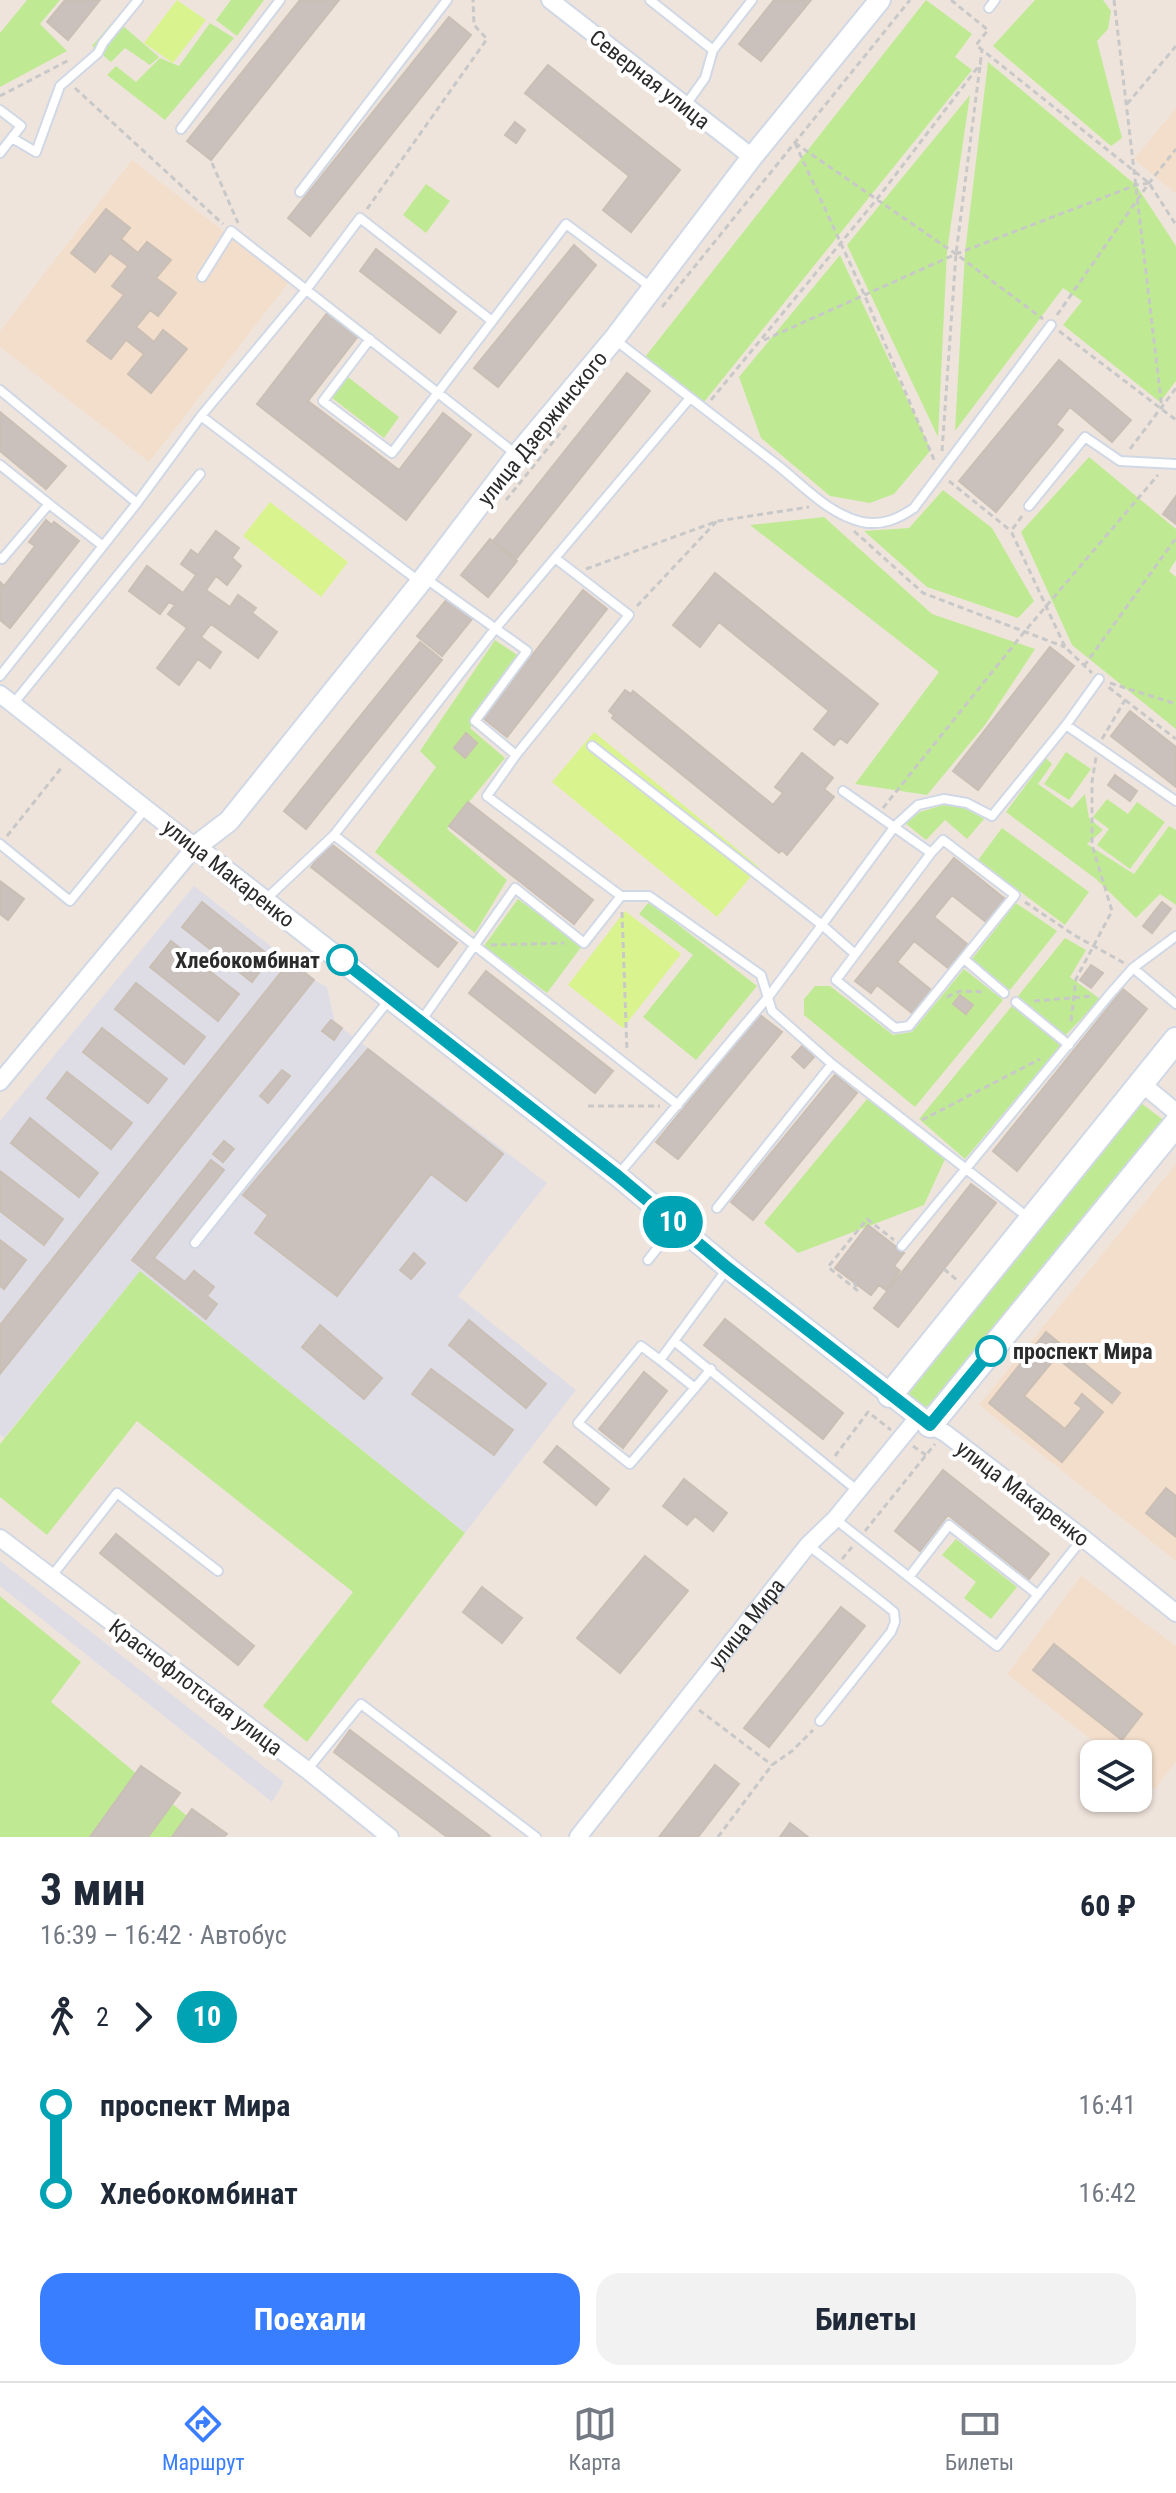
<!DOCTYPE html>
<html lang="ru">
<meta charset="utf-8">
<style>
body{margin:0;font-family:"Roboto Condensed",sans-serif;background:#f2f2f3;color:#1f2937;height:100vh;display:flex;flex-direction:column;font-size:30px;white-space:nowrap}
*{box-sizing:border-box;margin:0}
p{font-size:26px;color:#747a83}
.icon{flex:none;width:44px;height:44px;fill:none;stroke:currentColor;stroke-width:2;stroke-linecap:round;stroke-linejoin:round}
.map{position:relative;height:1837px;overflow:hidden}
.side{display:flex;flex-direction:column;background:#fff;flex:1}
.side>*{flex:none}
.badge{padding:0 16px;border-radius:26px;font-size:28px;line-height:52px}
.tools{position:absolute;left:1080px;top:1740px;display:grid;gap:16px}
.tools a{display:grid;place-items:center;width:72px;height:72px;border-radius:16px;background:#fff;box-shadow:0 2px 6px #0004;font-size:40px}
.map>.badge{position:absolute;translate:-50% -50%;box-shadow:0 0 0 4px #fff}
.legs{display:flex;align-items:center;gap:12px;height:88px;padding:0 40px;font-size:26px}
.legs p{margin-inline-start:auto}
.headline{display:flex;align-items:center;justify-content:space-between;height:136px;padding:0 40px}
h1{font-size:44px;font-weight:700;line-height:60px}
.action{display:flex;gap:16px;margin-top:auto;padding:16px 40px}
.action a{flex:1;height:92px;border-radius:24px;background:#397eff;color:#fff;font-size:32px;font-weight:700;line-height:92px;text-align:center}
.action a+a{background:#f2f2f3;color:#1f2937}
ul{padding:0 40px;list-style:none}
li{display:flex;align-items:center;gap:28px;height:88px;font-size:30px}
li i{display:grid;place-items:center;width:12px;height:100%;margin:0 10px;background:currentColor}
li i::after{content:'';width:20px;height:20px;margin:-10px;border:6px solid;border-radius:50%;background:#fff}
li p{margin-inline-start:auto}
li:first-child i{background:linear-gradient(#0000 50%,currentColor 0)}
li:last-child i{background:linear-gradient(currentColor 50%,#0000 0)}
.tab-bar{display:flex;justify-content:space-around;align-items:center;height:112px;border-top:2px solid #e0e1e3;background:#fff;font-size:22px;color:#747a83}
.tab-bar a{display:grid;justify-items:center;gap:4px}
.tab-bar .selected{color:#397eff}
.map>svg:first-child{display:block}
.industrial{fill:#dedde6}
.education{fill:#f2deca}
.green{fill:#bfea93}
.pitch{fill:#d9f38e}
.building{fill:#cac1bc;stroke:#cabfb5;stroke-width:2}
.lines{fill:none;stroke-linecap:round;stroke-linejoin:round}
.service-casing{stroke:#d1d8e5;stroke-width:12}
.minor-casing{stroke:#d1d8e5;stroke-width:20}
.tertiary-casing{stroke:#d1d8e5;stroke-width:24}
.secondary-casing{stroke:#d1d8e5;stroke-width:28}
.path{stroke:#c8c8c8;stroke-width:3;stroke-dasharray:6 4;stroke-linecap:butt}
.service{stroke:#fff;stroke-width:8}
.minor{stroke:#fff;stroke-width:16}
.tertiary{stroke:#fff;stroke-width:20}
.secondary{stroke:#fff;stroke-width:24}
.line-1-casing{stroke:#fff;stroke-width:18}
.line-1{stroke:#00a3b4;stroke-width:12}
.stop-1-dot{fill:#fff;stroke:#00a3b4;stroke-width:4}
.labels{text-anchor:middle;stroke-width:8;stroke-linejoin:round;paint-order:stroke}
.street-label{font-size:22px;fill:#2b2b2b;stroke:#fff}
.stop-label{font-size:22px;font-weight:bold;fill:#2b2b2b;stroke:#fff;text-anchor:end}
</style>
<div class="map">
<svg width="1176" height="1837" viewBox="0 0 1176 1837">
<rect width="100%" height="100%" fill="#efe4dc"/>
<path class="industrial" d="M194 886 314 980 327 987 335 1023 547 1183 458 1296 576 1390 465 1533 140 1271 4 1438 0 1435V1121Z
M0 1561 284 1782 272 1802 0 1586Z"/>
<path class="education" d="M1176 108V194L1134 159Z
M132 160 289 282 149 462 0 347V331Z
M1176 1164V1561L979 1405Z
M1081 1576 1176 1646V1761L1155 1789 1138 1776V1754H1110L1007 1674Z"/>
<path class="green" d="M27 0H60L40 24 67 51 0 87V33Z
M231 0H264L237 36 216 20Z
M926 0 972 34 955 57 972 70 704 402 645 357Z
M1035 0H1103L1111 11 1108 29 1097 41 1122 138 1111 146 993 46Z
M115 19 159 57 150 65 125 48 111 62 92 46Z
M210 23 234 38 165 120 107 75 116 66 136 82 160 58 179 66Z
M988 62 1136 185 1176 246V381L1160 402 1063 325 1082 301 1063 288 955 431 965 252Z
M970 95 947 251 938 437 847 245Z
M426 184 450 201 426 233 403 215Z
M840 255 931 450 894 494 870 503 830 496 761 438 739 377Z
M348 377 399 417 384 438 332 398Z
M1089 457 1176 529V560L1169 571 1176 577V729L1072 645 1021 532Z
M943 490 992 528 1034 601 1018 618 927 587 864 531 909 528Z
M824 517 932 614 1035 649 985 725 927 795 855 784 939 672 750 525Z
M495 640 520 657 470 728 505 758 447 829 507 880 475 933 375 852 436 767 420 751Z
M1066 752 1091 769 1069 800 1044 784Z
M1046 758 1052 764 1038 784 1072 808 1085 794 1089 818 1103 830 1087 844 1134 874 1169 826 1176 830V905L1160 894 1136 918 1096 879 1006 812Z
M1107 799 1128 814 1137 802 1165 822 1130 869 1097 845 1109 829 1093 817Z
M943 805 965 808 984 819 967 839 945 820 926 840 905 823 920 812Z
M1002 828 1089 892 1065 925 978 860Z
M518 899 582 946 547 993 484 946Z
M649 902 757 986 696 1060 643 1017 693 955 639 914Z
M1016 903 1057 931 1010 990 972 959Z
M1065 938 1086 950 1070 977 1100 999 1065 1036 1018 996Z
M964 969 1003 1000 915 1107 804 1015V999L815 986H830L893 1035 912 1032Z
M1012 1006 1061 1045 965 1159 919 1119Z
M867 1099 946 1157 924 1205 798 1253 764 1223Z
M1141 1103 1166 1122 934 1408 916 1404 905 1393Z
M140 1271 465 1533 307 1742 263 1706 353 1592 137 1421 47 1535 0 1497V1444Z
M956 1539 1017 1587 991 1619 964 1598 976 1582 942 1555Z
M0 1596 81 1662 51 1702 212 1837H0Z"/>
<path class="pitch" d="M177 0 206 20 173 63 144 43Z
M270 502 348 562 321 597 243 536Z
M594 732 759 867 717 917 552 782Z
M625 911 681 954 623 1028 568 985Z"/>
<path class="building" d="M65 0H100L68 40 47 22Z
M300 0H339L211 160 187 141Z
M774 0H811L761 61 739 44Z
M449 17 471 35 310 236 288 218Z
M548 65 680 170 631 232 603 210 629 176 525 93Z
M515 122 525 130 516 143 505 135Z
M106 209 130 228 121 239 138 253 147 242 171 260 156 278 176 293 158 316 150 310 136 327 154 342 163 330 187 349 151 393 128 374 144 354 126 340 111 359 87 341 124 295 112 286 128 266 110 253 95 272 71 253Z
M574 245 596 265 498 387 474 368Z
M376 249 456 312 440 333 360 271Z
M328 312 359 335 308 401 399 470 443 413 471 435 406 520 257 404Z
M1059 360 1131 420 1112 442 1070 407 1056 425 1063 430 996 512 959 481Z
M627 373 650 391 516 559 493 541Z
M0 412 66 466 46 489 0 451Z
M1176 496V524L1163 514Z
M46 520 52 525 54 522 79 541 10 628 0 620V582L4 586 35 546 29 542Z
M216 531 239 548 232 558 241 566 227 585 216 576 206 590 230 607 238 595 256 608 252 613 277 632 258 658 211 624 201 637 221 652 210 668 198 659 179 685 157 668 187 628 168 614 175 605 169 602 160 614 129 591 147 566 183 593 196 575 181 564 191 550 198 555Z
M490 539 517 561 488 597 461 575Z
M715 573 878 704 847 743 840 738 834 745 814 729 829 711 719 622 700 647 673 625Z
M583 590 607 609 507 737 483 718Z
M448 598 473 618 442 656 417 636Z
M420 642 442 660 306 829 284 811Z
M1050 647 1074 666 978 790 953 771Z
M625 690 631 694 633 691 773 805 783 793 775 787 802 753 833 778 824 789 834 797 787 855 782 850 779 853 612 718 614 715 609 711Z
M1130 711 1176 747V787L1111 736Z
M466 733 477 743 465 758 454 748Z
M1115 775 1137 791 1130 801 1108 785Z
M468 802 593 900 574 924 449 826Z
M330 843 457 943 438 967 311 867Z
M954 858 1005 899 986 922 952 895 934 917 967 944 948 968 914 941 897 962 931 990 912 1013 877 985 871 993 855 981Z
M0 881 24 899 8 920 0 914Z
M202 902 271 957 252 982 182 927Z
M1162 902 1171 909 1152 933 1143 926Z
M171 941 239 994 218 1021 150 967Z
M290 961 314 980 0 1374V1325Z
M1091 965 1103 973 1091 988 1080 980Z
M486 971 613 1071 595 1093 469 993Z
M136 983 205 1037 184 1064 115 1009Z
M1123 989 1147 1009 1017 1171 993 1151Z
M960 995 973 1005 966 1014 953 1004Z
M760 1015 782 1032 678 1159 656 1142Z
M331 1020 342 1028 334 1040 322 1031Z
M102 1028 167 1079 148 1103 83 1052Z
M802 1046 814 1057 804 1068 792 1057Z
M368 1049 503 1154 466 1201 431 1174 337 1296 255 1233 268 1215 243 1195Z
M282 1070 290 1076 268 1103 260 1096Z
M67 1072 132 1123 111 1149 47 1098Z
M835 1075 857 1093 753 1220 731 1202Z
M30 1118 98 1173 79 1197 11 1143Z
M224 1141 234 1149 223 1162 213 1154Z
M211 1160 224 1170 154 1258 185 1282 194 1271 214 1287 207 1296 217 1304 206 1319 132 1260Z
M0 1171 63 1219 44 1245 0 1211Z
M971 1184 996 1203 898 1327 874 1308Z
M868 1225 904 1253 894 1266 900 1271 886 1290 879 1285 871 1295 835 1268Z
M0 1240 26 1260 4 1289 0 1286Z
M414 1253 425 1263 411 1279 400 1270Z
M725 1319 843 1413 823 1439 704 1345Z
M469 1320 546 1384 526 1408 449 1345Z
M320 1325 382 1378 364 1399 302 1347Z
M1046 1332 1120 1393 1112 1403 1056 1357 1024 1396 1065 1429 1082 1408 1075 1403 1082 1394 1103 1412 1062 1462 989 1403Z
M431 1369 513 1430 494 1455 412 1394Z
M644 1372 667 1391 623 1448 599 1429Z
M557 1446 609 1489 596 1505 544 1462Z
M943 1470 1049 1554 1029 1579 948 1515 920 1551 895 1531Z
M684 1479 727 1513 713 1531 695 1516 687 1525 663 1506Z
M1166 1488 1176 1496V1537L1146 1513Z
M116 1534 254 1646 238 1665 100 1553Z
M645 1556 688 1591 620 1673 577 1638Z
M482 1587 522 1618 502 1643 463 1612Z
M841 1607 865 1626 769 1747 744 1728Z
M1054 1644 1142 1714 1122 1740 1033 1670Z
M350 1730 490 1836 489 1837H447L334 1752Z
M715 1765 739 1784 698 1837H659Z
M141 1766 180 1793 148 1837H90Z
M192 1809 227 1834 224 1837H172Z
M790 1823 808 1837H780Z"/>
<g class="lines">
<g class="service-casing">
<path id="service" d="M650 0 713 50
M989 8 995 0
M685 106 705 78 713 50 752 0
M0 110 21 126 0 153
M181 129 280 0
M12 138 36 152 60 86 98 53 103 43 138 0
M300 192 447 0
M202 277 231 231 516 454
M370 339 323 401 392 453 566 224 652 288
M614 339C668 381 722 422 776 464 803 485 828 514 862 522 882 526 898 519 914 508L1051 325
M0 390 137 503
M201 416 420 582
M0 465 49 504
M1029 506 1085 437 1120 461 1176 464
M0 558 2 559 49 504 103 546
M425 578 527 651 475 721 516 755 629 615 555 558
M0 676 137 503 201 416 306 290 360 218 492 321
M13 704 200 474
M1066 725 1099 679
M592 746 822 925 895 826 918 805 944 799 967 803 992 816 1066 725 1176 801
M516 755 487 796 621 896H649L761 975 772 1011 832 1064 1030 1219
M843 791 931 853 943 840 1015 895 909 1026 895 1028 836 980 931 853
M334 835 678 1105
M0 844 70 901 146 808
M265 900 334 835 495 629 690 398
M964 959 1004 993
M1133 968 1176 1004
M1016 1002 1069 1045
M421 1021 515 888 584 943 621 896
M618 1175 769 996 822 925 855 954
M717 1208 832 1064
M195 1243 389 1000
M902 1246 1110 994 1133 968 1176 936
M648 1260 675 1226
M674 1341 858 1491
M660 1360 695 1388
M711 1369 630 1464 578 1423 641 1346 660 1360 727 1269
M835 1519 997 1646 1083 1538
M808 1545 883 1603 894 1612 895 1622 891 1632 820 1721
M51 1577 117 1493 218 1571
M909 1577 949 1525 1038 1595
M307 1770 361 1704 536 1837"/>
</g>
<g class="minor-casing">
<g id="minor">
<path d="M550 0 752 157"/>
<path d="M0 694 195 847 0 1082"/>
<path d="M1141 1083 1176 1112"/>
<path d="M930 1425 945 1433 1083 1538 1176 1613"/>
<path d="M0 1538 307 1770 390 1837"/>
<path id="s1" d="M578 1837 808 1545 835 1519 919 1416"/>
</g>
</g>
<g class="tertiary-casing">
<path id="tertiary" d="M880 0 752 157 614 339 517 455 420 583 229 821 195 847 618 1176 728 1268 930 1425"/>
</g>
<g class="secondary-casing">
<path id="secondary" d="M890 1395 1176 1040
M930 1425 1176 1124"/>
</g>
<path class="path" d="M951 0 988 30 976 45 1149 183 1176 225
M1114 0 1162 409
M75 88 223 224
M0 96 71 59
M1127 104 1176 46
M795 143 956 254 1043 319
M795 143 864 294 935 462
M212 163 238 223
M367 209 487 39 474 25 473 0
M662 307 910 0
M1057 315 1149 183 1176 149
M1059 331 1176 420
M764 340 956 254 1136 185 1149 183
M711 400 877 199 981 63
M1130 449 1176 388
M942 451 956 254 982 50
M949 481 1011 531
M506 500 569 422
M1022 516 1011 531 1065 647 1092 673
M854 531 923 593 1065 647
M586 569 718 521 809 507
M637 606 717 521
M1084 666 1176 538
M1110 683 1176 704
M1125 700 1176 739
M1102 739 1125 700 1107 686
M883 808 1025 631 1158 475
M7 836 62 767
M1025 902 1074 935 1124 963
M622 912 627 1052
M491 945 564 943
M947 997 960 991 986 992
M1034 1001 1094 996
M1071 1021 1076 979 1112 911 1092 845V782L1096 757
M588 1106H660
M922 1120 1040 1059
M944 1269 958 1281
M854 1282 858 1291 828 1267 867 1219 894 1240
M913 1446 926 1455
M835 1456 868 1412 891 1430
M865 1531 935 1444
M842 1559 852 1547
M699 1710 772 1765
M718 1837 772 1765 792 1751 813 1730"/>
<use href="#service" class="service"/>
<use href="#minor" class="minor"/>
<use href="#tertiary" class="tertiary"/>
<use href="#secondary" class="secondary"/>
</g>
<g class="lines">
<g class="line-1-casing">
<path id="line-1" d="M342 960 618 1176 728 1268 930 1425 991 1351"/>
</g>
<use href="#line-1" class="line-1"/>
</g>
<g class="stop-1-dot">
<circle cx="342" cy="960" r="14"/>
<circle cx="991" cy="1351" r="14"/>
</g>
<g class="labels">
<g class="street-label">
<text transform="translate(650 79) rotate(38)" y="8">Северная улица</text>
<text transform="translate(542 428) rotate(-51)" y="8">улица Дзержинского</text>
<text transform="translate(229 873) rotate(38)" y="8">улица Макаренко</text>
<text transform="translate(1023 1493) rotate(37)" y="8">улица Макаренко</text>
<text dy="8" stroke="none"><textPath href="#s1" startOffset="272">улица Мира</textPath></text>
<text transform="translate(196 1687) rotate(37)" y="8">Краснофлотская улица</text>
</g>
<g class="stop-label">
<text x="320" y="968">Хлебокомбинат</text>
<text x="1013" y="1359" text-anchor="start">проспект Мира</text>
</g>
</g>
</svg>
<div class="tools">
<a><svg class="icon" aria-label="layers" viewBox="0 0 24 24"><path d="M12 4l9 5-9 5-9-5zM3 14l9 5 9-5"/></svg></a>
</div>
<b class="badge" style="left:673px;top:1222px;background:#00a3b4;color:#fff">10</b>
</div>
<section class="side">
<div class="headline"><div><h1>3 мин</h1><p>16:39 – 16:42 · Автобус</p></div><b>60 ₽</b></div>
<div class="legs"><svg class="icon" aria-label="walk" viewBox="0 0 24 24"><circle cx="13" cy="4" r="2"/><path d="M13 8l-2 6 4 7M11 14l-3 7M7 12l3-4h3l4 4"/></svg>2<svg class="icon" aria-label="forward" viewBox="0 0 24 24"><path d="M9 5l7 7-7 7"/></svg><b class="badge" style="background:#00a3b4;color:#fff">10</b></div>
<ul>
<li><i style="color:#00a3b4"></i><b>проспект Мира</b><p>16:41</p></li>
<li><i style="color:#00a3b4"></i><b>Хлебокомбинат</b><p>16:42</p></li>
</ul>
<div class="action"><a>Поехали</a><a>Билеты</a></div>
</section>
<nav class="tab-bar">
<a class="selected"><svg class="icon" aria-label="directions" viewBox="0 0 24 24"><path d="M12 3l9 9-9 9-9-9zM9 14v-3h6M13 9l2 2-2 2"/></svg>Маршрут</a>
<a><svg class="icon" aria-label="map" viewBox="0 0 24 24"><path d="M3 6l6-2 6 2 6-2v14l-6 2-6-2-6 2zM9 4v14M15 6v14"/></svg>Карта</a>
<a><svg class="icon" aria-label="tickets" viewBox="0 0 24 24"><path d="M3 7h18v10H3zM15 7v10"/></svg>Билеты</a>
</nav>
